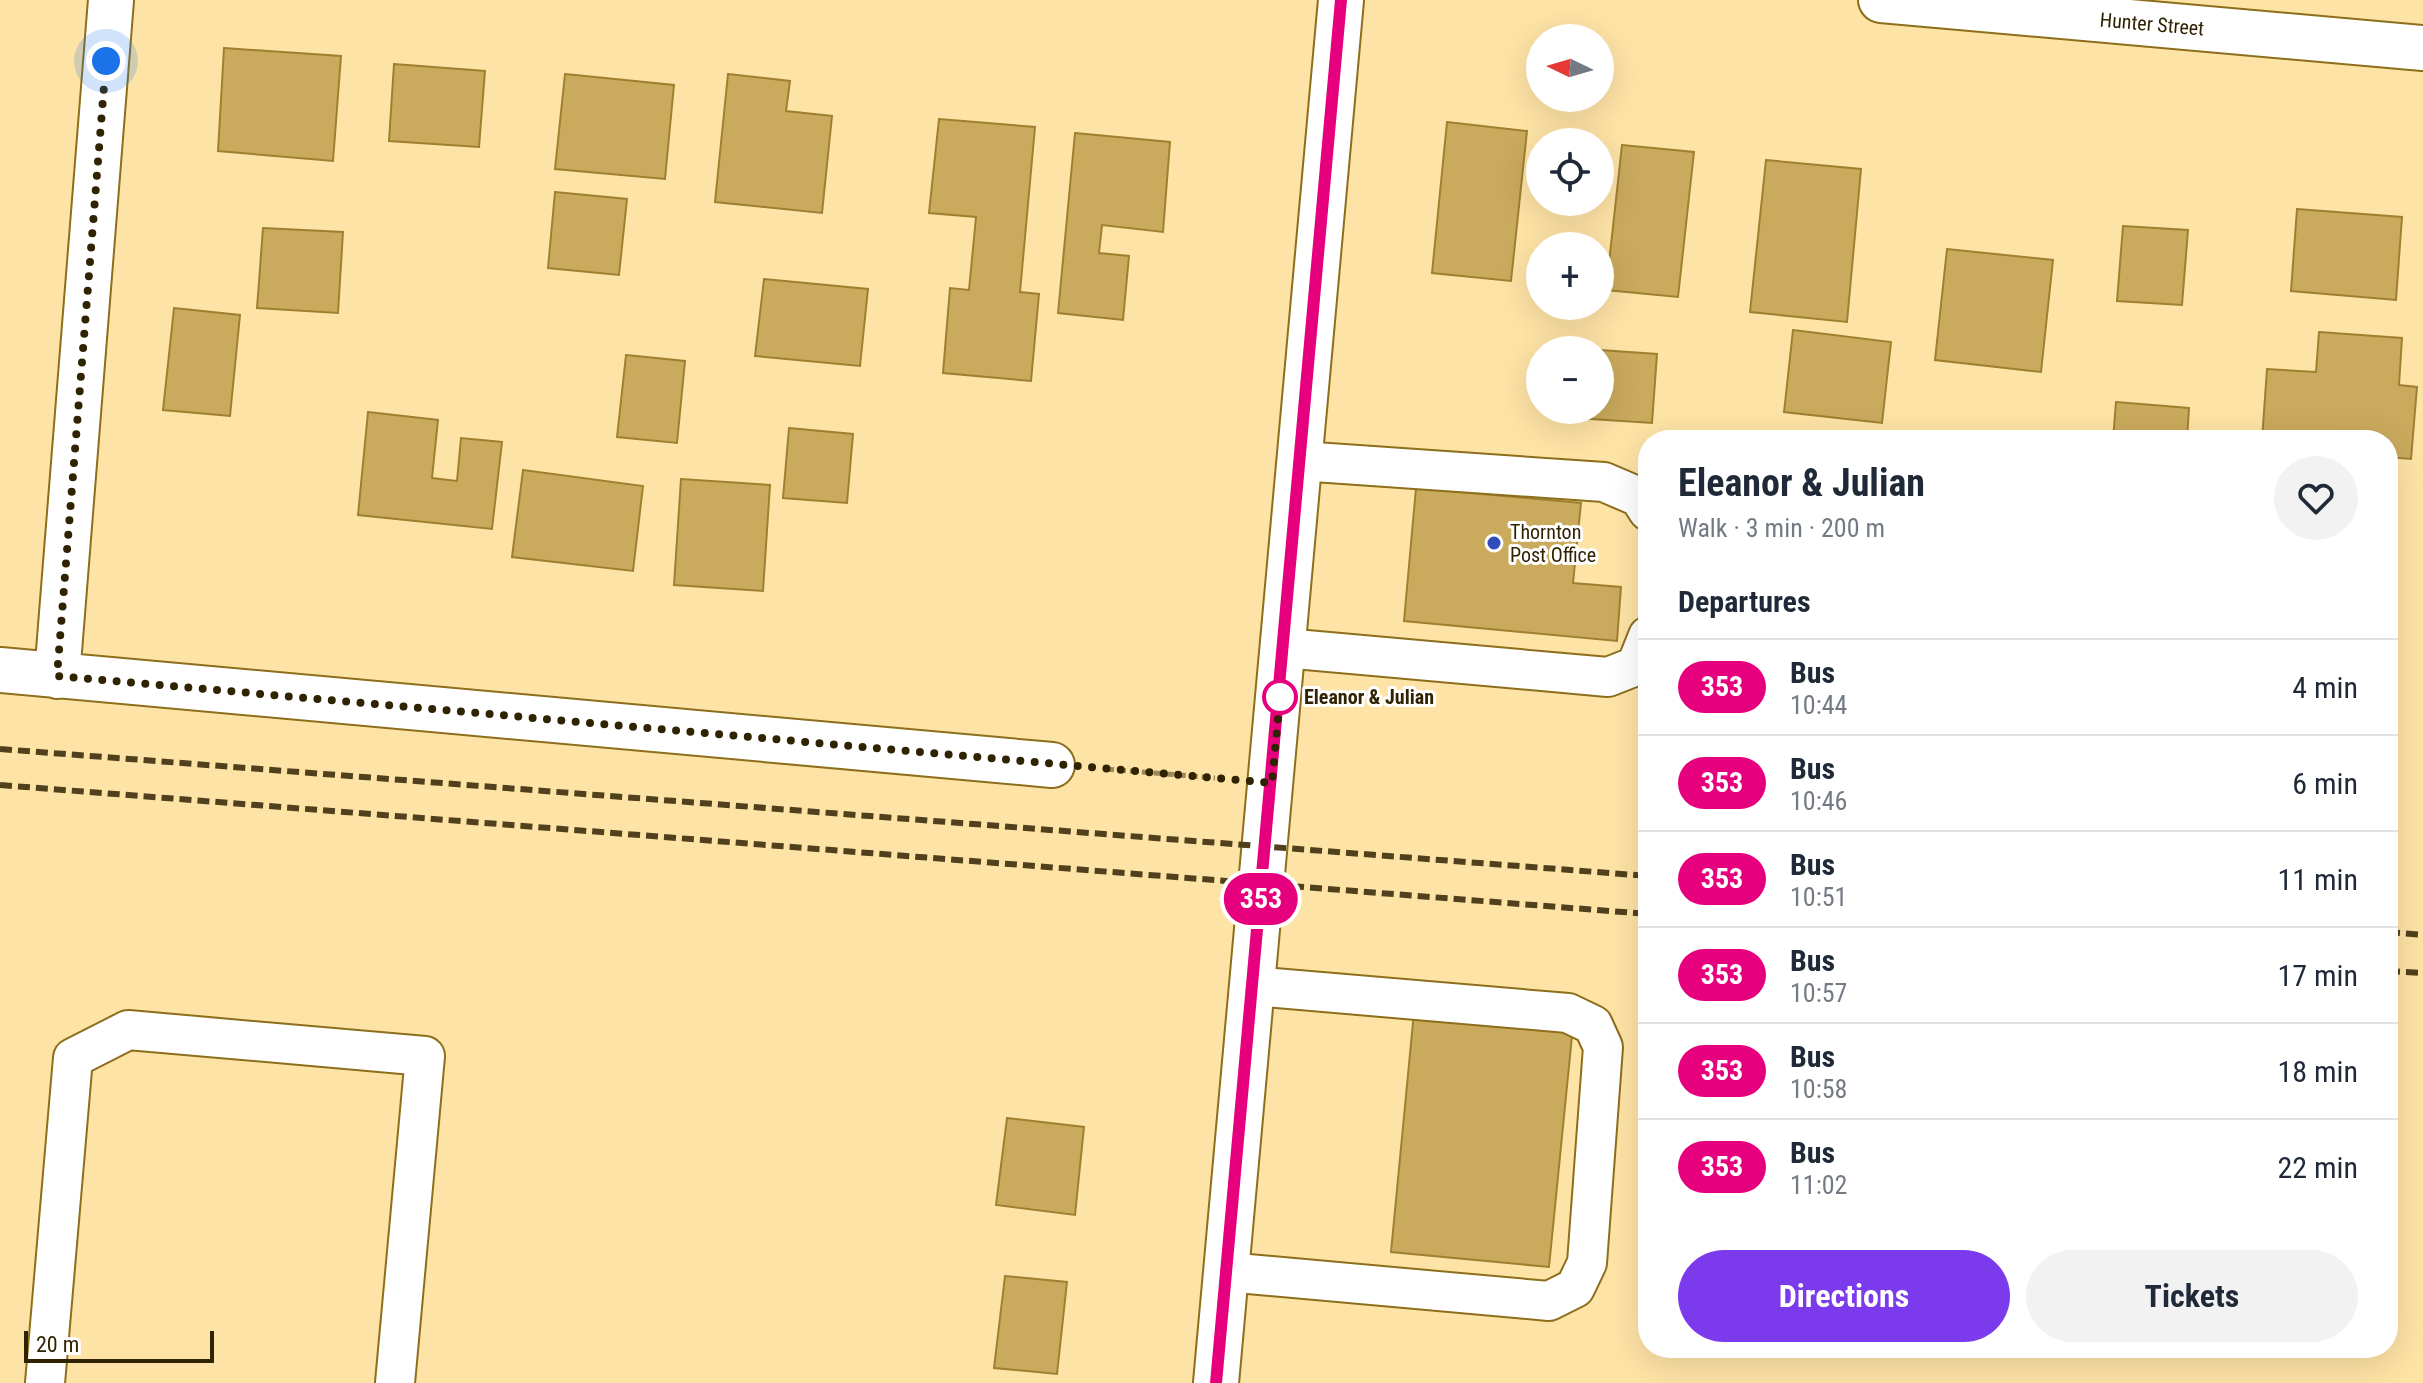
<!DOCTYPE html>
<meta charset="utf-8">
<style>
body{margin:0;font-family:"Roboto Condensed",sans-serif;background:#f2f2f3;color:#1f2937;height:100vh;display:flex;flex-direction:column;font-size:30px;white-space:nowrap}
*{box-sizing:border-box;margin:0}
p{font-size:26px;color:#747a83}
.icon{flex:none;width:44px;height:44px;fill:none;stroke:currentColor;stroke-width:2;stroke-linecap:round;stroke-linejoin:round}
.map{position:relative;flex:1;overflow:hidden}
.panel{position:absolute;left:1638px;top:430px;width:760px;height:928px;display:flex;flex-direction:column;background:#fff;border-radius:32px;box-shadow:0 8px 32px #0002}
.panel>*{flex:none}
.badge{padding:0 16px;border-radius:26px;font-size:28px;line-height:52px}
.needle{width:52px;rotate:275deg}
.controls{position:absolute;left:1526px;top:24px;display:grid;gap:16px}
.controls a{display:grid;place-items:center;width:88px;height:88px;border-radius:50%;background:#fff;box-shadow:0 8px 32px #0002;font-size:40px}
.scale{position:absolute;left:24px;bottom:20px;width:190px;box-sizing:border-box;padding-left:8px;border:4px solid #302302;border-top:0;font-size:22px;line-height:28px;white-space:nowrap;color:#302302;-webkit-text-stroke:6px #fff;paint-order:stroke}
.you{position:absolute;width:40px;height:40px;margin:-20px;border:6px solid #fff;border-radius:50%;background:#1a73e8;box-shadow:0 0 0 12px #1a73e833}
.map>.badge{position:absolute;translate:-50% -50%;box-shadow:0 0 0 4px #fff}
h2{padding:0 40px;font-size:30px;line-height:72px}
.round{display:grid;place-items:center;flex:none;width:84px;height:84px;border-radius:42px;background:#f2f2f3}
.headline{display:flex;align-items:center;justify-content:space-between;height:136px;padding:0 40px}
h1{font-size:38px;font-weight:700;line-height:60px}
.cta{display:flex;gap:16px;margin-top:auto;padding:16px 40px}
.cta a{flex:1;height:92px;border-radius:48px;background:#7c3aed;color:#fff;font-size:32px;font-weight:700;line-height:92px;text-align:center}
.cta a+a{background:#f2f2f3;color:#1f2937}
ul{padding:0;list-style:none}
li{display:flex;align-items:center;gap:24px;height:96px;padding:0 40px;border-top:2px solid #e0e1e3}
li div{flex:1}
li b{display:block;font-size:30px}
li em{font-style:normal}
li .badge{min-width:88px;font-weight:700;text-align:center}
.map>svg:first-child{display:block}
.building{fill:#caaa5d;stroke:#9f8031;stroke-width:2}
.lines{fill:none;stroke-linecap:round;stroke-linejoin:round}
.lane-casing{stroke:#8d6e1a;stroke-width:42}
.street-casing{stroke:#8d6e1a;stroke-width:48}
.secondary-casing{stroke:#8d6e1a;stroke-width:48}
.path{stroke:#9a8656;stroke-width:5;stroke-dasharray:8 4;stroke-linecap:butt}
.lane{stroke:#fff;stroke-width:38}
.street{stroke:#fff;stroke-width:44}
.secondary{stroke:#fff;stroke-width:44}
.rail{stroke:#50411c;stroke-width:6;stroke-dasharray:12 6;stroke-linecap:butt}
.line-casing{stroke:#fff;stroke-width:18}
.line{stroke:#e6007e;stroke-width:12}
.walk{stroke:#302302;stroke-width:8;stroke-dasharray:0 14.4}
.poi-dot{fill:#2e4cbc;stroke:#fff;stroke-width:3}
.stop-dot{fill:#fff;stroke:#e6007e;stroke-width:4}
.labels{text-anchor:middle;stroke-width:6;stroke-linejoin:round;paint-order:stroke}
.street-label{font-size:20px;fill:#302302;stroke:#fff}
.poi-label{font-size:20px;fill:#302302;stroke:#fff;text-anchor:start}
.stop-label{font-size:20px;font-weight:bold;fill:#302302;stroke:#fff;text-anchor:start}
</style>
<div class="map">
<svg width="2423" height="1383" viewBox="0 0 2423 1383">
<rect width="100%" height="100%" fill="#fee3a6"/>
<path class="building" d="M224 48 341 56 333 161 218 151Z
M394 64 485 71 479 147 389 141Z
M565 74 674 85 665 179 555 169Z
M728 74 790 81 786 111 832 116 822 213 715 202Z
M939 119 1035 127 1020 292 1039 294 1031 381 943 373 950 288 969 290 976 217 929 213Z
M1447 122 1527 131 1511 281 1432 273Z
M1075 133 1170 142 1163 232 1102 225 1099 253 1129 256 1123 320 1058 313Z
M1622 145 1694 152 1678 297 1606 290Z
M1766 160 1861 169 1847 322 1750 312Z
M555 192 627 199 619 275 548 268Z
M2297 209 2402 217 2396 300 2291 291Z
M2123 226 2188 230 2182 305 2117 301Z
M263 228 343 232 338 313 257 308Z
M1947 249 2053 260 2041 372 1935 360Z
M764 279 868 289 860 366 755 356Z
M174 308 240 315 230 416 163 410Z
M1793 330 1891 342 1882 423 1784 412Z
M2319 332 2402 338 2399 385 2417 387 2411 459 2388 457V440H2262L2267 369 2316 372Z
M1600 350 1657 354 1652 423 1576 418V410H1600Z
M626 355 685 361 677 443 617 437Z
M2116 402 2189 408 2187 440H2113Z
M368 412 438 420 432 478 457 481 461 438 502 442 492 529 358 515Z
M789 428 853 434 847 503 783 498Z
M523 470 643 486 633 571 512 557Z
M681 479 770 485 763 591 674 585Z
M1416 488 1581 503 1573 583 1621 587 1617 641 1404 621Z
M2388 563 2397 564 2388 641Z
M2388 676H2391L2388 730Z
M1414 1012 1573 1026 1549 1267 1391 1252Z
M1007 1118 1084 1127 1075 1215 996 1205Z
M1005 1276 1067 1282 1057 1374 994 1368Z"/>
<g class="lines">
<g class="lane-casing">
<path id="lane" d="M1300 461 1604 482 1639 497 1648 511
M1284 648 1608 677 1636 666 1648 636
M1226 1272 1549 1301 1575 1288 1587 1263 1603 1047 1593 1025 1568 1013 1253 986
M45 1383 73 1058 128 1030 425 1056 395 1383"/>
</g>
<g class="street-casing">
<path id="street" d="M1881 0 2423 48
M0 670 1052 765
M57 676 111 0"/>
</g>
<g class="secondary-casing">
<path id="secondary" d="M1216 1383 1341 0"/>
</g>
<path class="path" d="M1106 769 1215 778"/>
<use href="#lane" class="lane"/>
<use href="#street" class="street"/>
<use href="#secondary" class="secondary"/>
<path class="rail" d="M0 749 1648 876
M0 785 1648 914
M2388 932 2423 935
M2388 971 2423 973"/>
</g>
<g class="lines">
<g class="line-casing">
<path id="line" d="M1216 1383 1341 0"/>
</g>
<use href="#line" class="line"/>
<path class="walk" d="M106 61 57 676 1272 783 1280 697"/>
</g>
<circle class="poi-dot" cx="1494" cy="543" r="8"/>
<circle class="stop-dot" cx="1280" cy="697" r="16"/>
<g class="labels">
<g class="street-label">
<text transform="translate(2152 24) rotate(5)" y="7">Hunter Street</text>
</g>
<g class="poi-label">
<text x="1510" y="539">Thornton<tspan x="1510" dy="23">Post Office</tspan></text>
</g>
<g class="stop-label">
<text x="1304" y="704">Eleanor &amp; Julian</text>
</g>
</g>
</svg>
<div class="controls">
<a><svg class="needle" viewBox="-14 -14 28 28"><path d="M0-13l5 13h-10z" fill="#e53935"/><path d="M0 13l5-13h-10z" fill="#747a83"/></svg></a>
<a><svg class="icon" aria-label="locate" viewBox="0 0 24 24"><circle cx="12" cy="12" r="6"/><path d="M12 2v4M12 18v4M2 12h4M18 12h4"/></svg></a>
<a>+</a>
<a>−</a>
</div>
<div class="scale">20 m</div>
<div class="you" style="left:106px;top:61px"></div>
<b class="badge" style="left:1261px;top:899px;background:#e6007e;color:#fff">353</b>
<section class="panel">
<div class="headline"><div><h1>Eleanor &amp; Julian</h1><p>Walk · 3 min · 200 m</p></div><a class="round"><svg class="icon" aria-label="heart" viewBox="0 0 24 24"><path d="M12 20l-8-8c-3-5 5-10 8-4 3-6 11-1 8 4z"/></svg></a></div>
<h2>Departures</h2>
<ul>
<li><span class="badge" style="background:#e6007e;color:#fff">353</span><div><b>Bus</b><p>10:44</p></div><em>4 min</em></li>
<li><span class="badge" style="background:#e6007e;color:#fff">353</span><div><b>Bus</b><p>10:46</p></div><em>6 min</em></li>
<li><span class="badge" style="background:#e6007e;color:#fff">353</span><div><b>Bus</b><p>10:51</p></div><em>11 min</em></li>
<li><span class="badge" style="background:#e6007e;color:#fff">353</span><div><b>Bus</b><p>10:57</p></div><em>17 min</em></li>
<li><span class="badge" style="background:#e6007e;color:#fff">353</span><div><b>Bus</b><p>10:58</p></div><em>18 min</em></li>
<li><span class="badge" style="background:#e6007e;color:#fff">353</span><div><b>Bus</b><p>11:02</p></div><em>22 min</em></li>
</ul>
<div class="cta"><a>Directions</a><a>Tickets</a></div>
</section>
</div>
